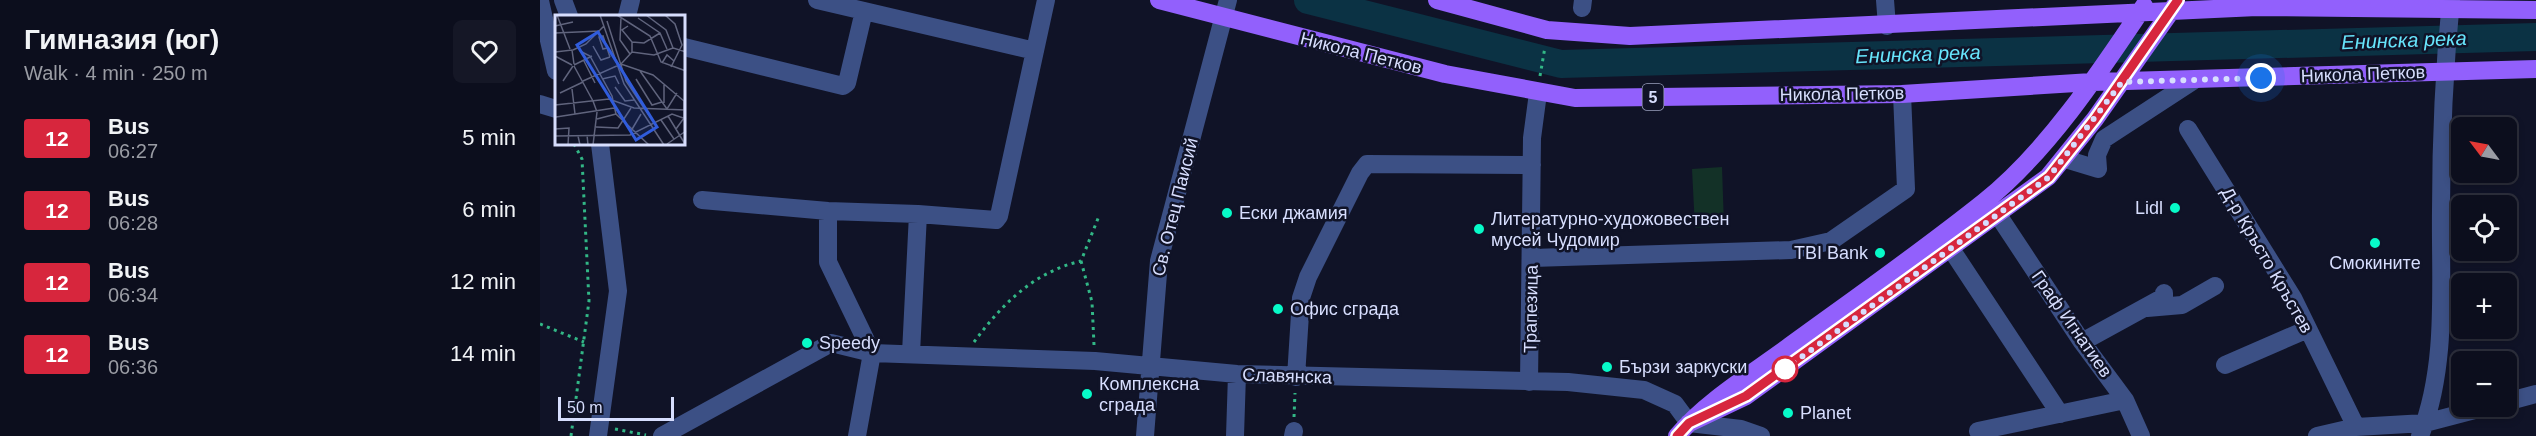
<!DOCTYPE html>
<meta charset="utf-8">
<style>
body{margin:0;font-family:Arial,sans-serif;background:#151726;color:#f1f3f6;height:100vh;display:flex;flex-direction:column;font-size:22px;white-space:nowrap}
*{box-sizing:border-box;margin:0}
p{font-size:20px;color:#9a9ca4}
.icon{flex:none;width:33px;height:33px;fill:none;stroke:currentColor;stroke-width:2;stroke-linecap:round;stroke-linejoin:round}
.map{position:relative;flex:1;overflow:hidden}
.panel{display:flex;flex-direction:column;background:#0c0e1d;width:540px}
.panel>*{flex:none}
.badge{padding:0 12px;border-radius:4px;font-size:21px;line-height:39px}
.needle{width:39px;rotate:302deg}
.fabs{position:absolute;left:1911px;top:117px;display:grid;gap:12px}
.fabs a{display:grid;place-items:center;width:66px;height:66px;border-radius:9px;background:#0c0e1d;box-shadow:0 3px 9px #0003,0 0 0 2px #2c2e3b;font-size:30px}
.scale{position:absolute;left:18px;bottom:15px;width:116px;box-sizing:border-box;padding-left:6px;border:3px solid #d7defe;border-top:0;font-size:16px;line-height:21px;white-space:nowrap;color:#d7defe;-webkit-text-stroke:4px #101327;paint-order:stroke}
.you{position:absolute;width:30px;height:30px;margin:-15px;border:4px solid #fff;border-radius:50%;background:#1a73e8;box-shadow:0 0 0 9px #1a73e833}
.map>.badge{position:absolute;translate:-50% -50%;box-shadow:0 0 0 3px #fff}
.round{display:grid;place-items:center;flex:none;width:63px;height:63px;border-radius:9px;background:#151726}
.summary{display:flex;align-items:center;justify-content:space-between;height:102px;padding:0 24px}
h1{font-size:28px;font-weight:700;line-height:45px}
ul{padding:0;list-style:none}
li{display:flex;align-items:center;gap:18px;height:72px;padding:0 24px}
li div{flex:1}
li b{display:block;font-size:22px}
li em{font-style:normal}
li .badge{min-width:66px;font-weight:700;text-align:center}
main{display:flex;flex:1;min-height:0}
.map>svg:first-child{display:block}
.green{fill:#133127}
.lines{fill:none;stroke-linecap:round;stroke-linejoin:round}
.river{stroke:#0b3244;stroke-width:28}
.path{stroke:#32b786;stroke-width:3;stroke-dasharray:3 4.5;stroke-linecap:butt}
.minor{stroke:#3c5085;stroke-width:18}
.major{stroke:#9260fc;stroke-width:18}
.line-casing{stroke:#fff;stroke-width:14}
.line{stroke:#d7263d;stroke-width:9}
.walk{stroke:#d7defe;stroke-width:6;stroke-dasharray:0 10.8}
.poi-dot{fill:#07fac8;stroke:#101327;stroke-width:2}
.stop-dot{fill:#fff;stroke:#d7263d;stroke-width:3}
.labels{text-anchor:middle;stroke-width:5;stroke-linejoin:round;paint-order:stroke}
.shield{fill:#101327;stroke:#9ba1be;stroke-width:1.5}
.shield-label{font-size:16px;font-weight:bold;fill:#d7defe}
.street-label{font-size:18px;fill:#d7defe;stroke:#101327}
.poi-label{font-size:18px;fill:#d7defe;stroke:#101327;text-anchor:start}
.water-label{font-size:20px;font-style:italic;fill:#67e5fc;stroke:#101327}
.inset-road{fill:none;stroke:#60647d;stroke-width:1.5}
.view{fill:#305cdc;fill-opacity:0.15;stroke:#305cdc;stroke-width:3}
.inset-edge{fill:none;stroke:#d7defe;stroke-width:3}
</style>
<main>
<section class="panel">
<div class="summary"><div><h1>Гимназия (юг)</h1><p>Walk · 4 min · 250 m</p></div><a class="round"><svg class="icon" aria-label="heart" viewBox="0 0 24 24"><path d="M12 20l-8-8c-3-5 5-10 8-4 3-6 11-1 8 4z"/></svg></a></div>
<ul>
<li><span class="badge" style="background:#d7263d;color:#fff">12</span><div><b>Bus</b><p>06:27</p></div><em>5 min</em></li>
<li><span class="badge" style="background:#d7263d;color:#fff">12</span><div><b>Bus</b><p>06:28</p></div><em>6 min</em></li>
<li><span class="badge" style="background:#d7263d;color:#fff">12</span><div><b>Bus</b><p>06:34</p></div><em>12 min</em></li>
<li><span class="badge" style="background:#d7263d;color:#fff">12</span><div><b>Bus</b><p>06:36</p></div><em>14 min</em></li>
</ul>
</section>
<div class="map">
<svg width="1996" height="436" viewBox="0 0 1996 436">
<rect width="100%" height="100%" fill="#101327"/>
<path class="green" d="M1182 167 1184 226 1155 228 1152 169Z"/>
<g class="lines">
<path class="river" d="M768 0 1021 64 1996 37"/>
<path class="path" d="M1000 76 1005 47
M541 261 552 302 554 345
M0 324 44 342
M434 342C462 304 494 272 541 261L559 216
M754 417 755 393
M75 429 106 435
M31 436 49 301 42 159 34 144"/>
<path class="minor" d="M23 0 29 16
M277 0 495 51
M1345 0 1347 26
M0 1 16 71
M1042 8 1043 0
M87 16 91 0
M144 47 303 86 307 83 324 11
M0 104 16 109
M1648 129 1753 298 1816 427
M1525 159 1558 169 1557 155 1564 139 1653 81
M162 200 288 211 378 214 456 220 459 216 506 0
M288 211V262L332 353
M1458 215 1542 342 1585 400 1601 436
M1411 249 1520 414
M992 258 1251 250 1291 241 1366 189 1362 94
M1607 308 1642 305 1675 286
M1542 342 1624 297V293
M371 353 378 214
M1685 365 1768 329
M756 377 761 298 768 277 820 173 827 164 992 165
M989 382 992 138 998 93
M1966 402 1996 394
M1438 431 1585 400
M58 436 78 291 60 144
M122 436 291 343 332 353 555 361 697 374 1028 382 1104 390 1135 404 1149 423 1201 429 1221 436
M317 436 332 353
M605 436 619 261 688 0
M695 436 697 374
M753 436 754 431
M1777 436 1816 427 1885 423 1950 406
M1880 436C1908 365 1900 285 1901 210 1901 140 1904 70 1911 0"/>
<path class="major" d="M619 0 905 74 1035 98 1362 94 1552 82 1996 69
M897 0 1007 30 1090 36 1717 7 1996 10
M1149 423 1206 396 1508 177 1555 119 1636 4
M1137 436C1167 401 1210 375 1247 348 1313 300 1380 253 1444 202 1506 153 1560 72 1604 6"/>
</g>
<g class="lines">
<g class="line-casing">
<path id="line" d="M1137 436 1149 423 1206 396 1509 177 1555 119 1638 0"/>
</g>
<use href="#line" class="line"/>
<path class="walk" d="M1245 369 1509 177 1582 82 1721 78"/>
</g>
<g class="poi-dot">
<circle cx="1635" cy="208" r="6"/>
<circle cx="687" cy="213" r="6"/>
<circle cx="939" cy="229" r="6"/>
<circle cx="1835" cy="243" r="6"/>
<circle cx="1340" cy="253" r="6"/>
<circle cx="738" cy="309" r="6"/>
<circle cx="267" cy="343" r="6"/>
<circle cx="1067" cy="367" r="6"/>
<circle cx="547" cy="394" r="6"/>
<circle cx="1248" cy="413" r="6"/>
</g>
<circle class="stop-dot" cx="1245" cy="369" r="12"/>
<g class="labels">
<rect class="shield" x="1102.5" y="84" width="21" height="26" rx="4.5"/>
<g class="shield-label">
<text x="1113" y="103">5</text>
</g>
<g class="street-label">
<text transform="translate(821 53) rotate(14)" y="6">Никола Петков</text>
<text transform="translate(1823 74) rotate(-2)" y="6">Никола Петков</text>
<text transform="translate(1302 94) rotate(-1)" y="6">Никола Петков</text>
<text transform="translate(635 207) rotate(-76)" y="6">Св. Отец Паисий</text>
<text transform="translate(1727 260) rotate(60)" y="6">Д-р Кръсто Кръстев</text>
<text transform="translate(991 309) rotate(-89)" y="6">Трапезица</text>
<text transform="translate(1532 324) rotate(55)" y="6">Граф Игнатиев</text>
<text transform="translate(747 376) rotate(2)" y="6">Славянска</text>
</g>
<g class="poi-label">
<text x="1623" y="214" text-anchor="end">Lidl</text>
<text x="699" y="219">Ески джамия</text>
<text x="951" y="225">Литературно-художовествен<tspan x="951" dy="21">мусей Чудомир</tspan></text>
<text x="1328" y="259" text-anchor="end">TBI Bank</text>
<text x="1835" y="269" text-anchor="middle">Смокините</text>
<text x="750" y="315">Офис сграда</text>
<text x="279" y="349">Speedy</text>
<text x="1079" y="373">Бързи заркуски</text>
<text x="559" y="390">Комплексна<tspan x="559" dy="21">сграда</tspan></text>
<text x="1260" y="419">Planet</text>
</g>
<g class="water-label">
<text transform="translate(1864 40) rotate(-2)" y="7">Енинска река</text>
<text transform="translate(1378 54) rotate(-2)" y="7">Енинска река</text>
</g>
</g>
<g transform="translate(15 15)">
<rect width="130" height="130" fill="#101327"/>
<path class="inset-road" d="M2 0 15 34M45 0 69 69 109 130M62 0 95 21 106 47 131 56M91 0 111 15 118 33 131 37M110 0 120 9 127 30 116 52M66 2 65 25 75 39M83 3 105 18 112 34M52 6 71 66 99 108M0 11 18 7M73 11 67 15 77 27V37M0 18 45 16M77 27 89 28 105 18M38 31 46 45 55 42M52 33 48 34 44 22 48 21 55 42M18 35 31 29 49 11M25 36 35 41 57 81 61 99 94 130M0 37 17 35 19 49M0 41 17 50M29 46 40 68M107 48 112 40 119 46M66 49 77 37 99 40 118 33M19 50 37 41M19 51 38 86M85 56 112 94 122 78M47 64 60 61 64 69M81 64 97 90 107 87M8 66 18 51M28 66 66 49 98 60 129 86V103L121 114M109 69V88M60 72 70 86 79 85M17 74 20 99M5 78 28 67M0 90 54 84 79 93 131 95M113 101 130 129M1 102 59 93M42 104 61 99M106 105 119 124M41 112 63 113 76 93M0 114 14 113 13 130M76 116 86 99M0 121 75 120 117 99 131 104M23 121 25 130H33L32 120M112 129 131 116M38 130 42 97 38 86"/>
<path class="view" d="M43 17 102 112 81 125 22 30Z"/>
<rect width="130" height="130" class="inset-edge"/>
</g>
</svg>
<div class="fabs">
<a><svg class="needle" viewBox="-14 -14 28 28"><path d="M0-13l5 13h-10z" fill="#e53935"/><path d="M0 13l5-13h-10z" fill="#9a9ca4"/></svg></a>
<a><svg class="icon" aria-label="locate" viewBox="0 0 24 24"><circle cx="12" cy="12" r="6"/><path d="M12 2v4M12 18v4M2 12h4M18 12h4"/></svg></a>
<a>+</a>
<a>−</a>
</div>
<div class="scale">50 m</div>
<div class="you" style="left:1721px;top:78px"></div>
</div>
</main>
